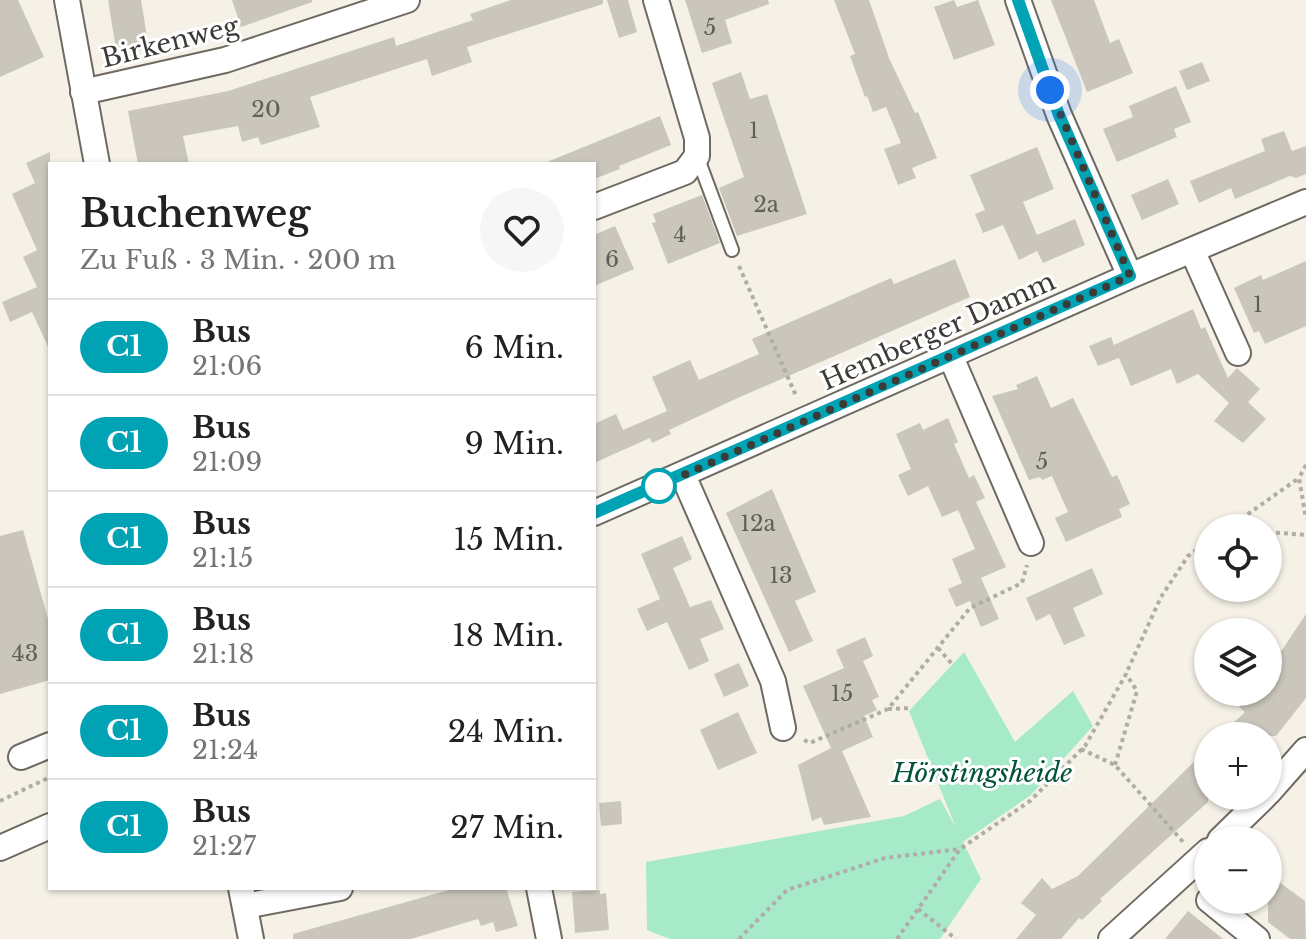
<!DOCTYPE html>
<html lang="de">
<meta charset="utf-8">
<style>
body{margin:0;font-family:"Libre Baskerville",serif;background:#f6f6f6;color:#222;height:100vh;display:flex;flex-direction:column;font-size:30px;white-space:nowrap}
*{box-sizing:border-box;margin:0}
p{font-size:26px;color:#767676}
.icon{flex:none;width:44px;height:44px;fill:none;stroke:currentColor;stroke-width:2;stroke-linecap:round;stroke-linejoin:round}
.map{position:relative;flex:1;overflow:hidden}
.side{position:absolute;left:48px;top:162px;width:548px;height:728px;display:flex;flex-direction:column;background:#fff;border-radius:0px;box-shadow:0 2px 6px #0004}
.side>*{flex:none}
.badge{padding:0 16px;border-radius:26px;font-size:28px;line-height:52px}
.buttons{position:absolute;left:1194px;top:514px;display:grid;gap:16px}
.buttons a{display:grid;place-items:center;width:88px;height:88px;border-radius:50%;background:#fff;box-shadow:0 2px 6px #0004;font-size:40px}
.you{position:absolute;width:40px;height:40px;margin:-20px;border:6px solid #fff;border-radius:50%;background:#1a73e8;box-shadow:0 0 0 12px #1a73e833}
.map>.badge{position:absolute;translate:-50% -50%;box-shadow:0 0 0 4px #fff}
.round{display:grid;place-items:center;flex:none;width:84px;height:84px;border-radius:42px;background:#f6f6f6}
.summary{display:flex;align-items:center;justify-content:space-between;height:136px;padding:0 32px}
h1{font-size:38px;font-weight:600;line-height:60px}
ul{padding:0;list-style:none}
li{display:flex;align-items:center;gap:24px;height:96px;padding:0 32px;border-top:2px solid #e0e0e0}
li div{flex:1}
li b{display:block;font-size:30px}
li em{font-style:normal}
li .badge{min-width:88px;font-weight:700;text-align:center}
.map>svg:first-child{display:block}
.green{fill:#a6eaca}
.building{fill:#cac6bc}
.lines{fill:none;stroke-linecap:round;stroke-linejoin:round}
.lane-casing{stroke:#6e6a61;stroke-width:16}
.street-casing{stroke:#6e6a61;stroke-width:28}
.path{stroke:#b0ada5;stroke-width:4;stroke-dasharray:4 4;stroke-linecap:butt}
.lane{stroke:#fff;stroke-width:12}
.street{stroke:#fff;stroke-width:24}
.line-casing{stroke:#fff;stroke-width:18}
.line{stroke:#00a3b4;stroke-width:12}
.walk{stroke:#3c3b37;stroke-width:8;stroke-dasharray:0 14.4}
.stop-dot{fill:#fff;stroke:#00a3b4;stroke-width:4}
.labels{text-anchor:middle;stroke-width:6;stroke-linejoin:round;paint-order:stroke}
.number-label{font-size:22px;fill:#605e58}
.street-label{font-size:26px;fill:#3c3b37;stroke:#fff}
.park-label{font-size:26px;font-style:italic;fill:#005238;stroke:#fff}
</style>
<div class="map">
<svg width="1306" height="939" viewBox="0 0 1306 939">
<rect width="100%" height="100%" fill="#f5f1e7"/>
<path class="green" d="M964 652 1015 742 1073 691 1093 726 1031 795 963 842 981 879 940 939H670L647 930 646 862 904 816 940 799 956 828 909 711Z"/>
<path class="building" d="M0 0H18L44 57 0 77Z
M108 0H141L149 49 117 55Z
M232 0H312V2L241 27Z
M511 0H603V4L467 47 472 62 432 76 427 59 310 97 320 127 261 145 258 137 242 142 238 126 183 136 189 164H138L128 111 228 91 394 37 396 46 473 20 470 14Z
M607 0H628L637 32 619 38Z
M685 0H768L769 4 725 20 732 43 702 53Z
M834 0H869L889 58 915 113 918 112 937 158 912 168 916 178 898 185 884 149 901 143 886 107 873 112 867 96 865 97 850 56 855 54Z
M954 0 957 7 978 0 995 45 954 60 934 7Z
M1051 0H1094L1110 43 1119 39 1133 73 1087 92Z
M1202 62 1210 81 1187 90 1179 71Z
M741 72 750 99 767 94 807 214 737 236 719 188 744 177 712 83Z
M1176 86 1191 122 1174 129 1177 137 1117 162 1103 129 1133 117 1129 106Z
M660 116 671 145 619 166 620 169 594 179V164H542Z
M1284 131 1292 151 1306 146V174L1296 178 1290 176 1235 199 1231 188 1199 203 1190 181 1265 151 1261 139Z
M1037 147 1054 189 1023 202 1037 235 1075 219 1085 245 1043 263 1037 251 1019 260 1003 225 983 233 975 214 985 210 970 175Z
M50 152V351L32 312 10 322 2 302 37 287 23 257 37 250 12 194 35 183 26 163Z
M1168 179 1179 204 1142 220 1131 195Z
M702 195 720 243 668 264 652 223 656 222 653 214Z
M615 226 634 269 594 286V235Z
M955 259 970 297 740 397 669 430 671 434 652 443 650 438 594 463V424L616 414 623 430 667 411 652 377 690 360 699 380 759 354 752 339 891 278 894 284Z
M1306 261V326L1265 344 1259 331 1254 333 1234 288 1261 275 1263 280Z
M1193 309 1201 329 1205 327 1228 378 1237 368 1260 389 1248 402 1266 419 1243 443 1214 421 1229 403 1198 374 1177 384 1171 369 1131 386 1119 358 1098 366 1089 346 1111 337 1114 345Z
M1037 376 1051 408 1073 398 1112 477 1117 475 1130 504 1119 509 1122 517 1066 542 1055 518 1068 512 1052 476 1042 480 1040 477 1029 480 992 396 1018 389 1016 385Z
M948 418 958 442 954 444 969 478 974 475 985 498 976 502 1006 567 981 578 999 619 981 627 970 601 956 607 948 589 962 583 952 559 975 549 958 510 942 517 928 486 908 496 898 475 911 469 896 434 920 423 923 430Z
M772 489 816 592 795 601 813 641 789 652 726 513Z
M23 530 50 626V680L0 694V536Z
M682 536 692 559 673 568 690 607 711 600 724 629 700 639 709 661 689 670 667 622 647 631 637 609 660 599 641 554Z
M1092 568 1103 594 1073 608 1085 636 1064 645 1050 614 1036 621 1026 598Z
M1306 614V698L1276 736H1220L1245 712 1239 707 1251 692H1268V671Z
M865 637 873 656 863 661 879 697 872 700 877 710 864 716 873 737 842 751 871 817 824 825 821 817 812 821 798 765 831 748 803 686 844 668 836 650Z
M739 663 749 686 724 697 714 674Z
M738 712 757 753 718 770 700 730Z
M1208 748V802L1100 899 1102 901 1082 920 1079 918 1061 939H1016L1036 915 1021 903 1042 878 1052 889 1078 876Z
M621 801 622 824 601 826 599 803Z
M1268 874 1305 901 1306 939H1290L1268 922Z
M456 888H506L518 926 496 932 493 922 481 926 478 919 411 939H293V934Z
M600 890V894L606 893 609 930 575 933 572 892Z
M1188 911 1223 939H1165Z"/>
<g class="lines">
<g class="lane-casing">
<path id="lane" d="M697 156 732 250"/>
</g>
<g class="street-casing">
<path id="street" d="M67 0 97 164
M1018 0 1059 115 1130 276
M83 92 225 60 407 0
M594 207 685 172 697 156V138L656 0
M1192 250 1238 353
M951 357 1031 543
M683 475 773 681 783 728
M594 513 1130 276 1306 202
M21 757 50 745
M1268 793 1306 750
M1220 840 1265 796
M0 848 50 826
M241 888 251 939
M539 888 549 939
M1209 900 1257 939
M245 906 340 888
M1111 939 1208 851"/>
</g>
<path class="path" d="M739 266 797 398
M1306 465 1299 478 1306 519
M1228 528 1299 478
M1268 532 1306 535
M938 648 952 664
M888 709 911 708
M804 740 810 743 888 709 970 608 1022 583 1027 565
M1081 749 1115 765 1184 843
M1115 765 1137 691 1126 674
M0 801 50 777
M918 909 956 939
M739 939 787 890 885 858 960 849
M897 939 960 849 1030 801 1085 746 1125 676 1161 597 1188 556 1208 542"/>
<use href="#lane" class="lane"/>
<use href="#street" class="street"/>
</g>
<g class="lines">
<g class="line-casing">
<path id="line" d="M594 513 1130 276 1059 115 1018 0"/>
</g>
<use href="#line" class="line"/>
<path class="walk" d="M659 486 1130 276 1050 90"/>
</g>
<circle class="stop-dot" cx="659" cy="486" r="16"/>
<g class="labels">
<g class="number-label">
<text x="710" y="35">5</text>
<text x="266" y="117">20</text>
<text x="754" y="138">1</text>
<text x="766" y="212">2a</text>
<text x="680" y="242">4</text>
<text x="612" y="267">6</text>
<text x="1258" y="312">1</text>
<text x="1042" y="469">5</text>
<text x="758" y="531">12a</text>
<text x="781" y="583">13</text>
<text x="25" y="661">43</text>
<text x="842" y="701">15</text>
</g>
<g class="street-label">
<text transform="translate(170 42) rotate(-14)" y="9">Birkenweg</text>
<text transform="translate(938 331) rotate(-24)" y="9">Hemberger Damm</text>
</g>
<g class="park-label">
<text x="982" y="782">Hörstingsheide</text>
</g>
</g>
</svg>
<div class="buttons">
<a><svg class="icon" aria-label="locate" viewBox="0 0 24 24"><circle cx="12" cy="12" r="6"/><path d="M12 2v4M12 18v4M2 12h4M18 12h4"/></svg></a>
<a><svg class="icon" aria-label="layers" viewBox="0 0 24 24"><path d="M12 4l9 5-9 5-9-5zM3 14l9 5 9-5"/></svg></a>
<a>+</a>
<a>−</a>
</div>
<div class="you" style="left:1050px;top:90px"></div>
<section class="side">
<div class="summary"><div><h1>Buchenweg</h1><p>Zu Fuß · 3 Min. · 200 m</p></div><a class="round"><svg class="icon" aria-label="heart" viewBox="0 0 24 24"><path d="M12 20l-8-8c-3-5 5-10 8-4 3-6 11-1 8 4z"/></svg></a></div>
<ul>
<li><span class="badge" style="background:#00a3b4;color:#fff">C1</span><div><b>Bus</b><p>21:06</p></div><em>6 Min.</em></li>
<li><span class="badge" style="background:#00a3b4;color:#fff">C1</span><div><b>Bus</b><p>21:09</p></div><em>9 Min.</em></li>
<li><span class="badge" style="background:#00a3b4;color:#fff">C1</span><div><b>Bus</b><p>21:15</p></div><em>15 Min.</em></li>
<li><span class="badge" style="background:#00a3b4;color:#fff">C1</span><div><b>Bus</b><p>21:18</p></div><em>18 Min.</em></li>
<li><span class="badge" style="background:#00a3b4;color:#fff">C1</span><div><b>Bus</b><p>21:24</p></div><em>24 Min.</em></li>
<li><span class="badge" style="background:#00a3b4;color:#fff">C1</span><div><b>Bus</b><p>21:27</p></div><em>27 Min.</em></li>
</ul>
</section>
</div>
